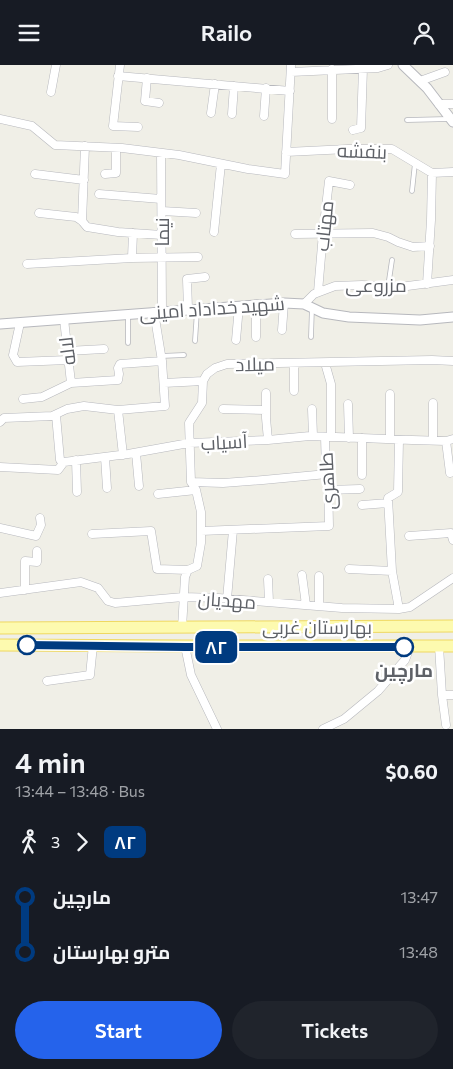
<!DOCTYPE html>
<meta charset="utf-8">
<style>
body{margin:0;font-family:Commissioner,Cairo,sans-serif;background:#20242c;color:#f1f3f6;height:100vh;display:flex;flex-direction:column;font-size:19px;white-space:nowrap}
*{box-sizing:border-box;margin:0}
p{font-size:16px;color:#9ea1a6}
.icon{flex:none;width:28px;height:28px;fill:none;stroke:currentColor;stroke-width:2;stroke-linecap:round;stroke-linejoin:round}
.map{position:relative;height:664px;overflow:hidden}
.side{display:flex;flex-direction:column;background:#171b24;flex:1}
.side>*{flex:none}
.badge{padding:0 10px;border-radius:8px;font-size:18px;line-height:32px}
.map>.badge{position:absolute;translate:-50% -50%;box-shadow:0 0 0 2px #fff}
.legs{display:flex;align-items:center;gap:8px;height:55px;padding:0 15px;font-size:16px}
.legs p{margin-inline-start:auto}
.headline{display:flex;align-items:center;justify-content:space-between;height:85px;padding:0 15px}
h1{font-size:28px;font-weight:600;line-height:38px}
.cta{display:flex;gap:10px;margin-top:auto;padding:10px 15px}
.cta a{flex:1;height:58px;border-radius:30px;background:#2563eb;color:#fff;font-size:20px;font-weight:600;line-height:58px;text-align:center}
.cta a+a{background:#20242c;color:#f1f3f6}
ul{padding:0 15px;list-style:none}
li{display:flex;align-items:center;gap:18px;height:55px;font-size:19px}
li i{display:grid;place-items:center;width:8px;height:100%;margin:0 6px;background:currentColor}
li i::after{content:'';width:12px;height:12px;margin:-6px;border:4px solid;border-radius:50%;background:#171b24}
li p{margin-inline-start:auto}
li:first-child i{background:linear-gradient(#0000 50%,currentColor 0)}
li:last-child i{background:linear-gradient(currentColor 50%,#0000 0)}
header{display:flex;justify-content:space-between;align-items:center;height:65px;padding:0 15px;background:#171b24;font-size:22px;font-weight:600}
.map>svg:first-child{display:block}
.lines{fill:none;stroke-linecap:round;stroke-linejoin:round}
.service-casing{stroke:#b7b8bd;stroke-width:5.5}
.minor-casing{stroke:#b7b8bd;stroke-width:9}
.tertiary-casing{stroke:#b7b8bd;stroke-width:11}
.primary-casing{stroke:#efd861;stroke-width:13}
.service{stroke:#fff;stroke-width:4}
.minor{stroke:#fff;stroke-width:8}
.tertiary{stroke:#fff;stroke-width:9}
.primary{stroke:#fdfaaf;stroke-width:11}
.line-1-casing{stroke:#fff;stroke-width:11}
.line-1{stroke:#003b80;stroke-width:8}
.stop-1-dot{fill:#fff;stroke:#003b80;stroke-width:2.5}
.labels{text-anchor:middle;stroke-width:5;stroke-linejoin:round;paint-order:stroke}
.street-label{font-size:19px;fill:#5e6167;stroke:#fff}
.stop-label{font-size:19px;font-weight:bold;fill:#5e6167;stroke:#fff}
</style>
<header><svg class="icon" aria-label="menu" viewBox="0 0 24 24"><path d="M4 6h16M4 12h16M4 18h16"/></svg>Railo<svg class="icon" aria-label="person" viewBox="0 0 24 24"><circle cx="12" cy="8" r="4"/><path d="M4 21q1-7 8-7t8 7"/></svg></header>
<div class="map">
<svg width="453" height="664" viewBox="0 0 453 664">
<rect width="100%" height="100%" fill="#f0efe7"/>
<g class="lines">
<g class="service-casing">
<path id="service" d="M407 55 448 54
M412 126 415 98
M388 222 392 195
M128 251V278
M311 272 312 242
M195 276 197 246
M161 291 184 290"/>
</g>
<g class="minor-casing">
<path id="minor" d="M120 0 113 61 138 62
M291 7 378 3 388 0
M118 11 290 26
M147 13 145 36 159 38
M420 16 445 7
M51 27 56 0
M439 39H453
M211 48 215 19
M232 49 234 21
M264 51 266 23
M0 54 32 61 55 80 122 83 179 90 248 104 285 109 291 0
M332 54V4
M353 65 361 63 363 3
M286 87 348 84H392L432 108
M161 88 162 246
M432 108 453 107
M35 109 84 115
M105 109 116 108V83
M99 129 161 134
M162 146 196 148
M39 148 76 152 82 156 87 162 118 167 162 170
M82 156 85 81
M214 167 221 99
M295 169 373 168 388 172 398 177 413 182 430 181
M132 193 133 168
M27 199 132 193 198 192
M427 219 431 155 432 108
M318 227 323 168 329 116 350 120
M304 239 314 229 335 221 362 220 400 222 453 215
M188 244 187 214 205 212
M64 254 71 318
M20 258 13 290 17 297 68 295
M282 265 284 238
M256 272V239
M236 275 239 241
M67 286 104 284
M325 298 331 319V372
M164 318 203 316
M294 326V298
M266 328V353L268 375
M23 334 42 332 71 318 118 315 119 309 118 303 120 299 162 296
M348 339 349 373
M223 344 266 345
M312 344 313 371
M118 345 123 390
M56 350 60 395 64 397
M0 357 4 353 52 351 67 344 84 341 118 345 165 341 162 296 154 247
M362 373V410
M390 374V329
M433 375V338
M446 376 450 408
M136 388 139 421
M105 392 107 423
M76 395 77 427
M64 397 128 389 189 378 268 375 310 371 412 375 446 376 453 374
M0 402 58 405 64 397
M191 417 223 418 263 415 327 409
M328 425 360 424
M158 429 196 425
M362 440 388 438
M0 463 36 471 41 460 40 453
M201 466 329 461 328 414 326 406 325 372
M92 469 151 466 157 504 188 505
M409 471 451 468 453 475
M349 504 392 506
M302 510 306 540
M319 511V541
M268 514 269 537
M25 525V496L37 497V486
M0 528 81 517 98 523 108 536 115 538 183 532 218 533 342 543 399 544 410 542 453 513
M227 534 233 465
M399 544 392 506 388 433 398 427 399 375
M182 563 185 512 188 505 197 501 201 478V447L196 425 191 417 189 358 202 338 203 316 207 309 215 303 227 299 432 295 453 296
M185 581 191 610 217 664
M439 581 442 630 446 660
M47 616 90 610 93 580
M442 630H453
M323 664 344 654 378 626 405 595 410 582"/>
</g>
<g class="tertiary-casing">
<path id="tertiary" d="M403 0 427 23 453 57
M0 259 284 238 304 239 323 248 349 252 420 255 453 252"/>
</g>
<g class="primary-casing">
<path id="primary" d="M0 563 453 561
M0 580 185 581H453"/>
</g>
<use href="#service" class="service"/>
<use href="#minor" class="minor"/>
<use href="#tertiary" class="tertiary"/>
<use href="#primary" class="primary"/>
</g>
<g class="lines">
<g class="line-1-casing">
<path id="line-1" d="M27 580 185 582H404"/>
</g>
<use href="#line-1" class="line-1"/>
</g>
<g class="stop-1-dot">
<circle cx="27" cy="580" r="9"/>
<circle cx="404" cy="582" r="9"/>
</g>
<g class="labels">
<g class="street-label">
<text transform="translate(362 86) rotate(2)" y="7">بنفشه</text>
<text transform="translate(324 161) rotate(-84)" y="7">مهتاب</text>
<text transform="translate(162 167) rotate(-90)" y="7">نیما</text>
<text x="376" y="227">مزروعی</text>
<text transform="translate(212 243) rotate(-4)" y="7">شهید خداداد امینی</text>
<text transform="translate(67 286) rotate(-97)" y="7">لاله</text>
<text transform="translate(255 299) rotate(-1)" y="7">میلاد</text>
<text transform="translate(224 377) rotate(-3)" y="7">آسیاب</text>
<text transform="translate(327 416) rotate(-93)" y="7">طاهری</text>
<text transform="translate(227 535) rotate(4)" y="7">مهدیان</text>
<text x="317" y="569">بهارستان غربی</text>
</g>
<g class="stop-label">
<text x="404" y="612">مارچین</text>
</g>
</g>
</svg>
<b class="badge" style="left:216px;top:582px;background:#003b80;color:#fff">۸۲</b>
</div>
<section class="side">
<div class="headline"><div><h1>4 min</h1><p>13:44 – 13:48 · Bus</p></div><b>$0.60</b></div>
<div class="legs"><svg class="icon" aria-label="walk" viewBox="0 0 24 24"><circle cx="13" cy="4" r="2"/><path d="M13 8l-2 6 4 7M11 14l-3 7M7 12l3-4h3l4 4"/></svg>3<svg class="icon" aria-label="forward" viewBox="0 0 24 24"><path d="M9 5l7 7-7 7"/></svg><b class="badge" style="background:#003b80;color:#fff">۸۲</b></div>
<ul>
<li><i style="color:#003b80"></i><b>مارچین</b><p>13:47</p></li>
<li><i style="color:#003b80"></i><b>مترو بهارستان</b><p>13:48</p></li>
</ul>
<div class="cta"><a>Start</a><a>Tickets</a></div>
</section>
